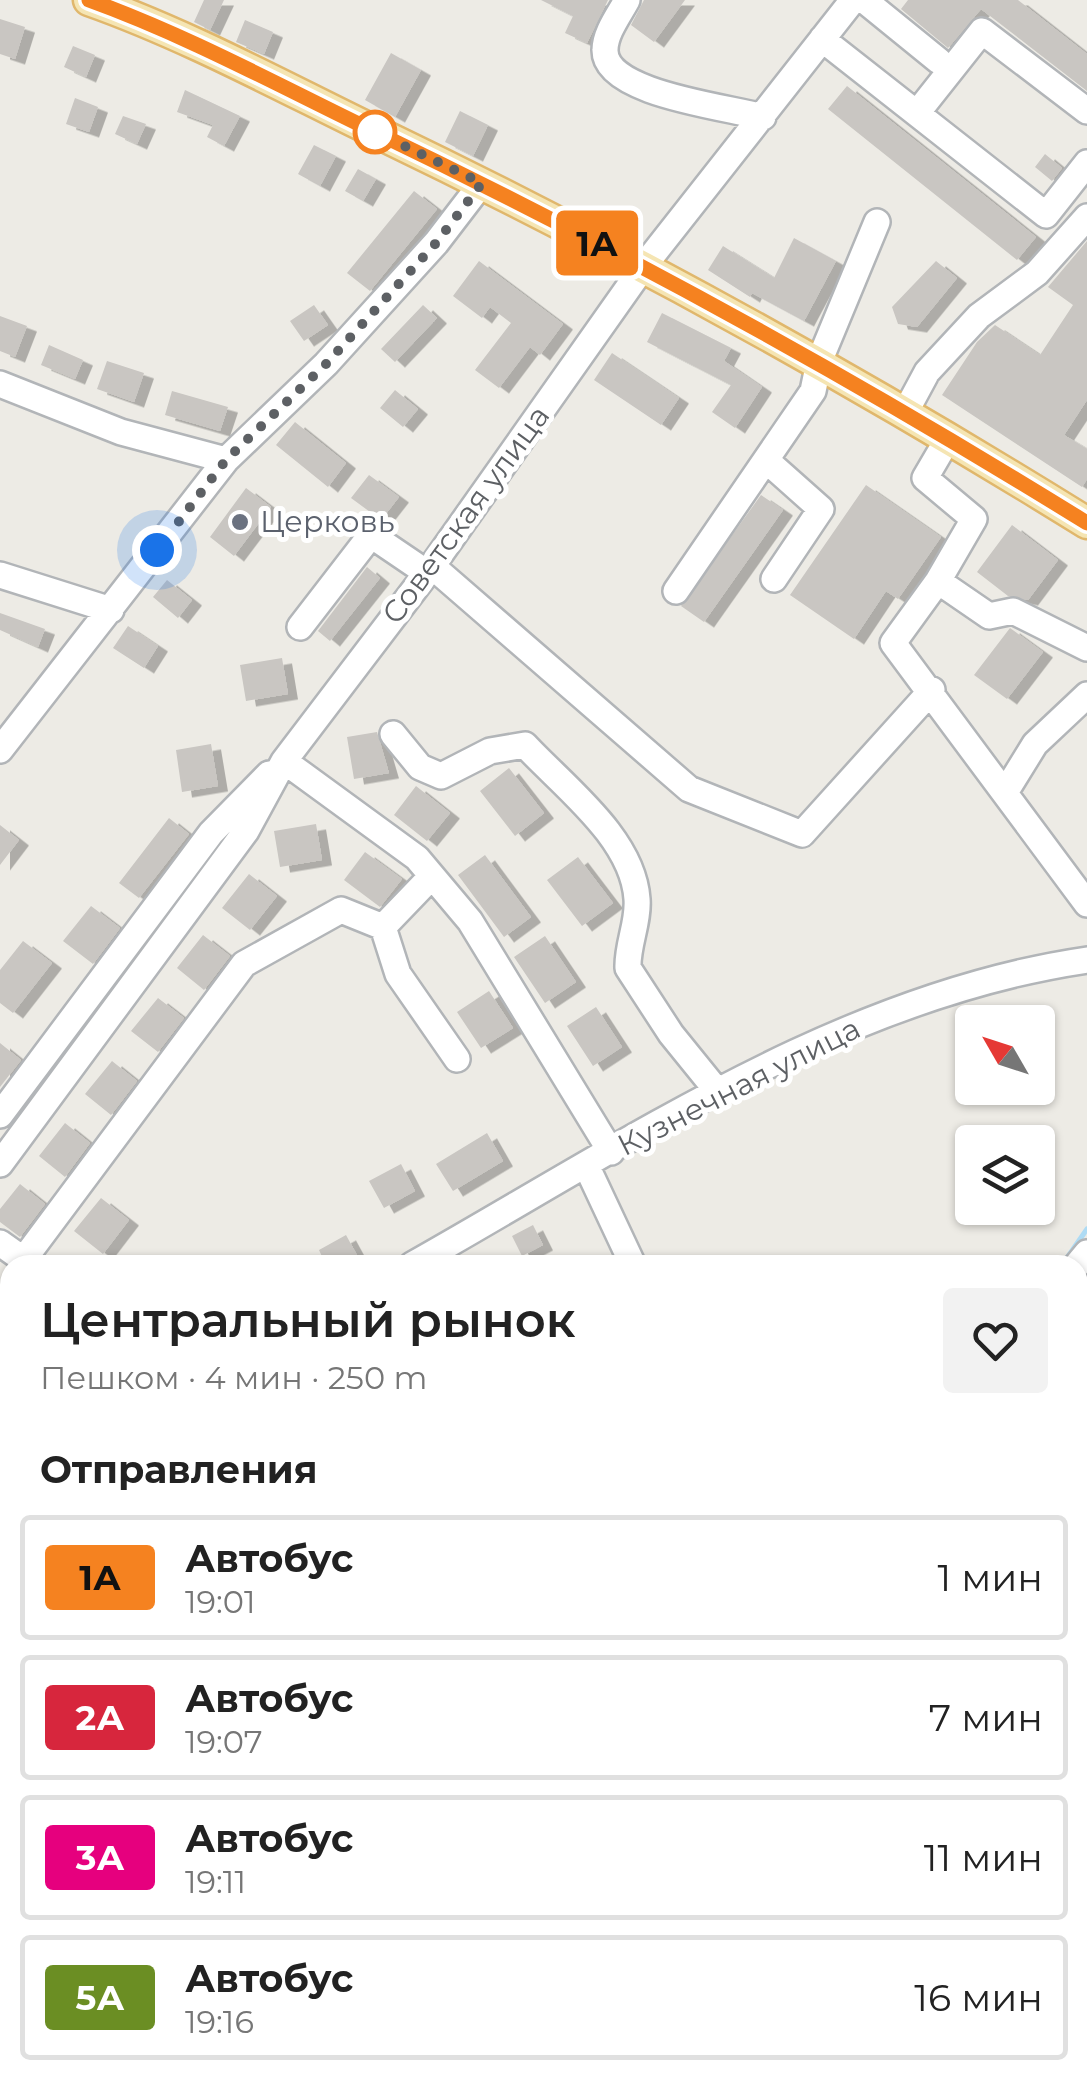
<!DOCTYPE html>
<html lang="ru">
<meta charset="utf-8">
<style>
body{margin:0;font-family:Montserrat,sans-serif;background:#f2f2f2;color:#222;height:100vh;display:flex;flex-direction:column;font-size:38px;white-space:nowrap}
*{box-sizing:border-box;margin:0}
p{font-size:32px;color:#767676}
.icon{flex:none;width:55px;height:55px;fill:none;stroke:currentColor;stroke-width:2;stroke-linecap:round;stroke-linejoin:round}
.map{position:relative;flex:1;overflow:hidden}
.details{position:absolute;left:0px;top:1255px;width:1088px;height:842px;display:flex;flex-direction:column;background:#fff;border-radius:30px 30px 0 0;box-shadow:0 2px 8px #0004}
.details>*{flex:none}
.badge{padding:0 20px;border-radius:8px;font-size:35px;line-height:65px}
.needle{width:65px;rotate:309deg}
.controls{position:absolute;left:955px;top:1005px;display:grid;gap:20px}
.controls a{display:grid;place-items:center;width:100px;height:100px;border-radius:10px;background:#fff;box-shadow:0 2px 8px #0004;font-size:50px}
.you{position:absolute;width:50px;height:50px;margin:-25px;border:8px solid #fff;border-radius:50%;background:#1a73e8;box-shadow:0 0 0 15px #1a73e833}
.map>.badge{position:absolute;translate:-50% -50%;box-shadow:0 0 0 5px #fff}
h2{padding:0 40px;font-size:38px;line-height:90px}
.round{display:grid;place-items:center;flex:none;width:105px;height:105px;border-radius:10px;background:#f2f2f2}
.summary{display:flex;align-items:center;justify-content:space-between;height:170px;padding:0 40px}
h1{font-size:48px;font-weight:600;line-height:75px}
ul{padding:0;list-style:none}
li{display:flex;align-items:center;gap:30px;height:125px;margin:0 20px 15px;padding:0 20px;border:5px solid #e0e0e0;border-radius:10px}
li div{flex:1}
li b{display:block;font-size:38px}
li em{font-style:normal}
li .badge{min-width:110px;font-weight:700;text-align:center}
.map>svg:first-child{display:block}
.green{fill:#c7e2c5}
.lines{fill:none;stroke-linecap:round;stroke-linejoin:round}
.stream{stroke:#aedbf4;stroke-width:5}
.building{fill:#c9c6c2;filter:url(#shadow)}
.minor-casing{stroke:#b2b5b8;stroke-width:30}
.major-casing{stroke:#e0b76c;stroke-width:35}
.minor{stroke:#fff;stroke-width:25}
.major{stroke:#f5e5b3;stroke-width:30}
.line-casing{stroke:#fff;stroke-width:22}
.line{stroke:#f58220;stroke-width:15}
.walk{stroke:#5d6064;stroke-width:10;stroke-dasharray:0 18}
.stop-dot{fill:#fff;stroke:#f58220;stroke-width:5}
.worship-dot{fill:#6b7280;stroke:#fff;stroke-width:4}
.labels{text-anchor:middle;stroke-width:10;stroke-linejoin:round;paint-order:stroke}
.street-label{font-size:30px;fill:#5d6064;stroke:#fff}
.worship-label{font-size:30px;fill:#5b616d;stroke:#fff;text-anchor:start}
</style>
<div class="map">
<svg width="1087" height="2096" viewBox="0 0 1087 2096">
<defs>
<filter id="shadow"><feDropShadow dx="10" dy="5.5" stdDeviation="0" flood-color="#0004"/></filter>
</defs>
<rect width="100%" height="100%" fill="#edebe5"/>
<path class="green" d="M1087 2009V2088L1078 2085V2012Z"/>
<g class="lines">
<path class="stream" d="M1062 1265 1087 1229
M418 2096 423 2088"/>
</g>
<path class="building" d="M204 0H224L210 30 194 22Z
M541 0H608L587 43 565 33 573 16Z
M644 0H685L654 42 631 25Z
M908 0H1018L1087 54V91L981 9 948 48 901 9Z
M0 19 25 27 15 59 0 54Z
M245 20 273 32 264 54 236 42Z
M73 46 95 55 86 77 64 67Z
M391 53 421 70 395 117 365 100Z
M847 86 1036 237 1017 260 828 109Z
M185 90 240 116 224 146 207 137 213 125 177 112Z
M75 98 98 107 89 132 66 124Z
M460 111 488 125 473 156 445 142Z
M123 116 146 124 137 144 115 134Z
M314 145 336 156 320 186 298 174Z
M1045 154 1062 168 1052 181 1035 167Z
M358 169 376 179 363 201 345 191Z
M414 191 437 209 370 291 347 273Z
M794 238 836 261 804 321 752 293 750 297 708 270 723 246 774 278Z
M1087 241V400L1064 435 1087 449V479L1082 487 942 395 977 342 995 325 1040 355 1073 305 1048 287Z
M479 261 563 324 540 355 530 347 499 388 475 370 511 323 490 307 482 318 453 296Z
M936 261 957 278 917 327 898 324 892 307Z
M314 305 328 325 304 341 290 321Z
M423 305 437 318 395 362 381 349Z
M662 313 731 348 724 361 762 387 735 428 712 412 731 385 647 342Z
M0 316 27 326 15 357 0 351Z
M49 345 83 360 75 379 41 365Z
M612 353 679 398 661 425 594 380Z
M107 361 144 373 134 402 97 389Z
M395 390 418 409 403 427 380 408Z
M172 391 228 407 220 431 165 415Z
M295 422 346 463 328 487 276 445Z
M369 475 399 497 381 520 351 498Z
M866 485 941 537 898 599 886 591 854 639 790 595Z
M246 488 271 507 234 556 210 537Z
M761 495 783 510 704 622 681 606Z
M1012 525 1058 560 1028 600 1008 596 977 572Z
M367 567 380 578 330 641 318 631Z
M167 580 192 600 178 618 153 597Z
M0 613 45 629 38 647 0 630Z
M128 626 158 646 144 668 113 648Z
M1010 628 1043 652 1007 699 974 675Z
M282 658 288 694 246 701 240 665Z
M377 732 389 773 354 779 347 737Z
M211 744 218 786 182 792 176 750Z
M509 768 544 813 515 836 480 791Z
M416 786 450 813 427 841 394 815Z
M169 818 189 834 139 898 119 883Z
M316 824 322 860 280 867 274 831Z
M0 825 19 840 0 865Z
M365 852 402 879 380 907 344 880Z
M485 855 531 917 504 937 458 875Z
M578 857 613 903 582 926 547 880Z
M249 874 277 896 250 930 222 908Z
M91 906 120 928 93 964 63 941Z
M203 935 230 956 204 990 177 968Z
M545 936 576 982 545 1003 514 957Z
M23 941 52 963 13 1013 0 1003V970Z
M489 991 513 1028 481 1048 457 1012Z
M158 998 184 1018 158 1052 131 1031Z
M596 1007 622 1047 593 1066 567 1026Z
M0 1043 21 1060 0 1087Z
M112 1061 137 1081 111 1115 85 1094Z
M65 1123 90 1143 65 1177 39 1156Z
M487 1133 503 1161 453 1191 436 1164Z
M401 1164 415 1191 384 1208 369 1181Z
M20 1184 45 1204 20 1237 0 1222V1209Z
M101 1198 129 1220 103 1254 74 1231Z
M533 1225 543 1245 522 1256 512 1236Z
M346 1235 358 1257 342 1265H326L319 1250Z"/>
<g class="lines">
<g class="minor-casing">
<path id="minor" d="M627 0C619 15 605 33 605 50 604 94 728 107 763 117
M864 0 939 61
M822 39 1046 215 1087 163
M917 113 982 31 1087 111
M0 384 121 432 226 460
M906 411 927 372 979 316 1037 273 1087 217
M949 437 925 478 974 519 938 581 893 643 1087 904
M767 461 821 509 774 579
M432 566 689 789 802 834 932 690
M0 575 111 610
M938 581 989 616 1013 611 1087 648
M676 591 813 391 819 362 877 222
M300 627 371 535 427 573
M393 734 420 767 441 776 490 751 525 745C564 787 633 838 637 899 639 922 627 945 628 968L671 1034 718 1092
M0 750 226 460 326 364 436 243 482 183
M284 761 417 858 470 921 611 1152
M1006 791 1035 744 1087 695
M383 927 398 974 457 1059
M0 1115 211 833 269 774
M0 1164 246 831 284 761 427 573 643 267 853 0
M587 1167 633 1265
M0 1243 31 1265
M24 1259 244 964 341 910 383 927 432 876
M412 1265C625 1145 841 996 1087 960
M1077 1265 1087 1253
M0 1562 10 1502
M1078 1589 1087 1574
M0 1814 10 1815
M1078 1890 1087 1879
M858 2088 861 2096
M38 2096 50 2088
M260 2096 270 2088
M934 2096 940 2088"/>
</g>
<g class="major-casing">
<path id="major" d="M89 0C188 35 283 87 378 133 621 250 857 380 1087 523"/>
</g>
<use href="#minor" class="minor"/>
<use href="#major" class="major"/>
</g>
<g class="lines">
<g class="line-casing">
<path id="line" d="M89 0C186 35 278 85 371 130 617 248 855 379 1087 523"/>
</g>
<use href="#line" class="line"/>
<path class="walk" d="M157 550 226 460 326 364 436 243 482 183 375 132"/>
</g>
<circle class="stop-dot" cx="375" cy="132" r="20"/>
<circle class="worship-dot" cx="240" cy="522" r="10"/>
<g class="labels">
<g class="street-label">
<text transform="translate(466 515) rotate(-54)" y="10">Советская улица</text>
<text transform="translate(739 1087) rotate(-27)" y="10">Кузнечная улица</text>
</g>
<g class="worship-label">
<text x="260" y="532">Церковь</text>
</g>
</g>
</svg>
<div class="controls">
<a><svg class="needle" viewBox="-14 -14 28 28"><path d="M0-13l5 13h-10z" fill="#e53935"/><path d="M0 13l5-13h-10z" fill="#767676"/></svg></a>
<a><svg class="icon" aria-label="layers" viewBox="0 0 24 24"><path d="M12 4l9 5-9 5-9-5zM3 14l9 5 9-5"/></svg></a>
</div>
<div class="you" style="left:157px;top:550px"></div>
<b class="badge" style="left:597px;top:243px;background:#f58220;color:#111">1А</b>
<section class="details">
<div class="summary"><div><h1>Центральный рынок</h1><p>Пешком · 4 мин · 250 m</p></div><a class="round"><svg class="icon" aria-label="heart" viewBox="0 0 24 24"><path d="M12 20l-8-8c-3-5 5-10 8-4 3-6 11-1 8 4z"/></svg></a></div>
<h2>Отправления</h2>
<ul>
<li><span class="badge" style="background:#f58220;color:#111">1А</span><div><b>Автобус</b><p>19:01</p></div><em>1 мин</em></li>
<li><span class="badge" style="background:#d7263d;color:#fff">2А</span><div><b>Автобус</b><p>19:07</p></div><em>7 мин</em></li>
<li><span class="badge" style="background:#e6007e;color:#fff">3А</span><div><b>Автобус</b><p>19:11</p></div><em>11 мин</em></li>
<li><span class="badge" style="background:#6b8e23;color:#fff">5А</span><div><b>Автобус</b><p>19:16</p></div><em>16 мин</em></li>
</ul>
</section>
</div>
